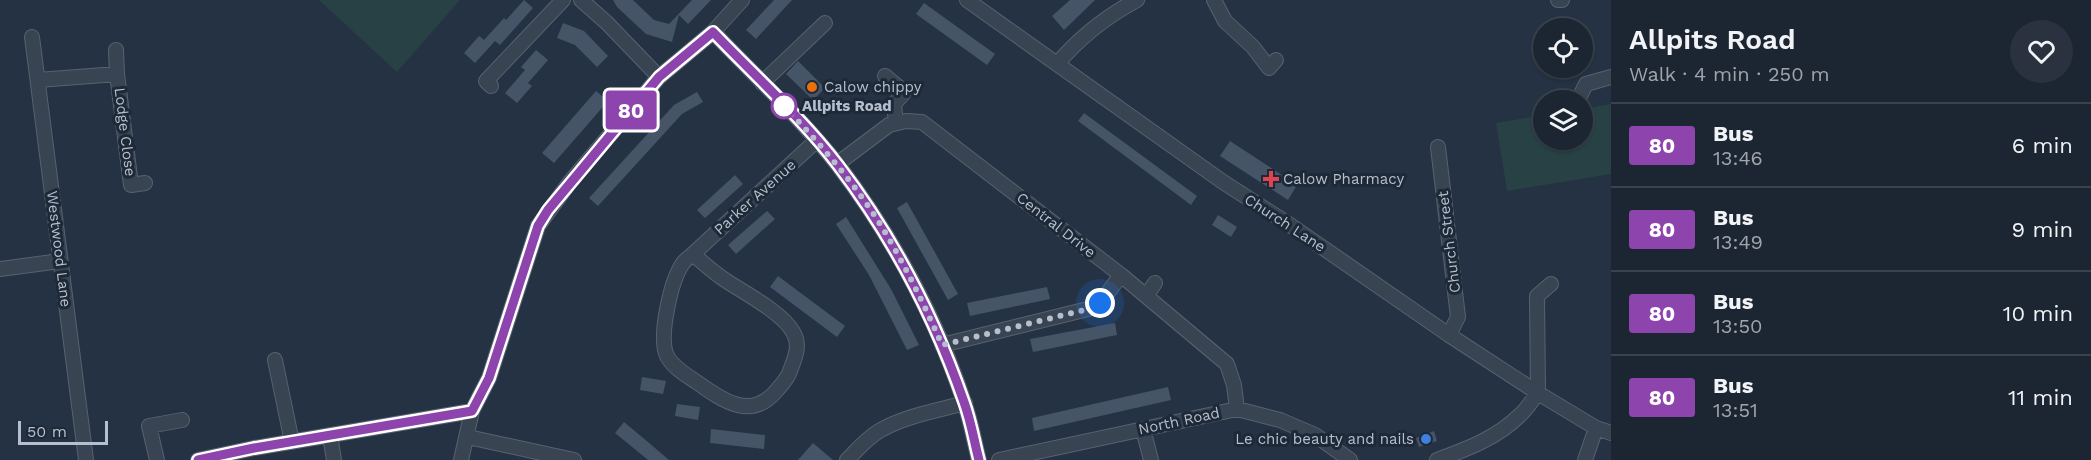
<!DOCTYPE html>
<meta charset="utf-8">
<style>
body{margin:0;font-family:"Work Sans",sans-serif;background:#29323e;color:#f1f3f6;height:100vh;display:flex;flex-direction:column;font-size:22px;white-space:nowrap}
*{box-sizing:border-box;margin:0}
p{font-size:20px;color:#a0a5ac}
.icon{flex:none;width:33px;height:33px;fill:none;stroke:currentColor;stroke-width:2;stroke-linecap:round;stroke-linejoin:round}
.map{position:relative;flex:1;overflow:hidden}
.side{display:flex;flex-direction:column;background:#1c2632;width:480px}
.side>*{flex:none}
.badge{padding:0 12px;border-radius:4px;font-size:21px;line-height:39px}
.fabs{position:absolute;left:1533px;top:18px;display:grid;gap:12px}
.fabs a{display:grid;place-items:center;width:60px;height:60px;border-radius:50%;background:#1c2632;box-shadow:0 2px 4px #0004,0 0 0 2px #3a434d;font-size:30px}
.scale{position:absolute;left:18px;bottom:15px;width:90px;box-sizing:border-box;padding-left:6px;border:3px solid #b6bfcd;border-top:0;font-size:16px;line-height:21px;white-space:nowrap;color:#b6bfcd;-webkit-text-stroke:4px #1e2938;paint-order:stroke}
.you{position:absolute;width:30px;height:30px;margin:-15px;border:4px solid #fff;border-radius:50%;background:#1a73e8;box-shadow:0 0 0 9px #1a73e833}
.map>.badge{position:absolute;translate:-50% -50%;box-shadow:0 0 0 3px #fff}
.round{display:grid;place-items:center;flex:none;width:63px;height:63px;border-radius:32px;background:#29323e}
.summary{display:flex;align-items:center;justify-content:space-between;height:102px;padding:0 18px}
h1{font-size:28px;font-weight:600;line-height:45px}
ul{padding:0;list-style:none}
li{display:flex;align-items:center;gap:18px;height:84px;padding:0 18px;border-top:2px solid #3a434d}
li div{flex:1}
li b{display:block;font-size:22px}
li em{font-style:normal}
li .badge{min-width:66px;font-weight:700;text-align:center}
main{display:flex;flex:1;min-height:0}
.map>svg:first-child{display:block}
.green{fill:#274144}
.building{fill:#465468}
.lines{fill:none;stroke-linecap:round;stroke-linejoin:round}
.minor-casing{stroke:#576270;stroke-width:16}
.minor{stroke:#394453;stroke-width:14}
.line-casing{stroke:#fff;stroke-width:14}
.line{stroke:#8e44ad;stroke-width:9}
.walk{stroke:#b6bfcd;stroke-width:6;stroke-dasharray:0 10.8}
.food-dot{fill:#e8710a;stroke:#1e2938;stroke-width:2}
.stop-dot{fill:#fff;stroke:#8e44ad;stroke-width:3}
.health-dot{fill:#e0444e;stroke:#1e2938;stroke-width:2}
.shop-dot{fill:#3f7fe0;stroke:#1e2938;stroke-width:2}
.labels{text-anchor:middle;stroke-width:6;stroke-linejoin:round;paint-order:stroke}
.poi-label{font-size:15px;fill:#b6bfcd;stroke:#1e2938;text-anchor:start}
.stop-label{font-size:15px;font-weight:bold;fill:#b6bfcd;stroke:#1e2938;text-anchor:start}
.street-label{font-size:15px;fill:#b6bfcd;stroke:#1e2938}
</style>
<main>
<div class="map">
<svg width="1611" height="460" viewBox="0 0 1611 460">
<rect width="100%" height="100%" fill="#253243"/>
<path class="green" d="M319 0H460L397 72Z
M1611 104V174L1507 191 1496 123 1543 115 1544 140H1582L1583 109Z"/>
<path class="building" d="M524 0 533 8 500 45 495 41 475 63 464 53 479 36 484 40 504 18 506 20Z
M613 0H633L654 20 669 24 692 0H711L688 24 679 15 672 42 646 34 617 7Z
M774 0H792L756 39 746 30Z
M1070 0H1095L1064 30 1052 16Z
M924 3 995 54 987 65 916 14Z
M563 23 584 31 608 56 597 67 575 45 557 38Z
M536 50 548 60 528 83 532 86 517 103 505 93 525 70 521 67Z
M798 61 825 88 813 100 786 74Z
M596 91 608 101 554 163 542 153Z
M697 92 703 102 682 114 598 206 589 198 674 105Z
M1084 113 1197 196 1191 205 1078 121Z
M1230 141 1297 185 1288 200 1220 156Z
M735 175 743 184 705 218 697 210Z
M907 202 958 294 948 300 897 208Z
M767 211 775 219 736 254 728 245Z
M1218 215 1237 227 1231 237 1212 225Z
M846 217 891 289 919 345 907 350 869 275 836 224Z
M778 276 845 326 837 337 770 287Z
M1047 287 1050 299 970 316 967 303Z
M1115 323 1117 335 1033 352 1030 339Z
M642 377 666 381 663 394 640 390Z
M1168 387 1171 400 1034 431 1032 418Z
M677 404 700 407 698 420 675 416Z
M624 422 648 442 669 460H648L631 446 615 433Z
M711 429 765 435 764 449 710 443Z
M1434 431 1437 441 1419 447 1416 438Z
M813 443 833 460H798Z"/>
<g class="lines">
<g class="minor-casing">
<path id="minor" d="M581 0 607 23 659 77
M967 0 1223 182 1290 225 1449 335 1538 393 1596 428 1611 433
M1214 0 1225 21 1253 47 1269 68 1276 60
M1558 0H1562
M713 32C754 75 801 118 838 165 892 236 936 318 964 402 971 421 974 441 979 460
M32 37 86 460
M116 50 117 74
M1057 64C1080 37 1105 17 1137 0
M885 76 903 91V94L894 104 896 123
M38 80 117 74 131 185 145 183
M762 83 825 23
M491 86 486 81 563 0
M1565 99 1580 96 1586 84 1611 77
M1438 147 1458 317 1449 335
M837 164 889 125 906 121 922 122 1121 275 1227 364 1234 385 1237 409
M693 254C703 263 713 272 725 280 743 292 783 313 793 332 801 345 795 358 790 371 788 378 782 384 777 390 752 421 723 401 698 383 688 376 673 368 667 356 658 337 671 280 683 263 685 260 690 257 693 254L817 140
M0 269 60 261
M1146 296 1155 283
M942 345 1088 309 1100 303 1121 275
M275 360 292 442
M1538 393 1537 296 1551 284
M1143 429 1151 460
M330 435 334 460
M468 437 574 460
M157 460 149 426 182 420
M198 460 254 448 472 411
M461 460 472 411 489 378 538 226 570 182 659 77 713 32 742 0
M847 460C857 450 866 439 879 431 904 416 936 411 965 403
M999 460 1237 409 1280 420 1315 435 1350 460
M1437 460C1467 449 1497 438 1520 415 1527 409 1532 400 1538 393
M1585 460 1596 428"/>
</g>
<use href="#minor" class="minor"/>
</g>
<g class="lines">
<g class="line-casing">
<path id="line" d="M198 460 254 448 472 411 489 378 538 226 548 210 659 77 713 32C754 75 802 118 838 165 892 236 935 318 964 402 971 421 974 441 979 460"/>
</g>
<use href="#line" class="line"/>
<path class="walk" d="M784 106C818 142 850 178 877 219 902 259 923 302 942 345L1088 309 1100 303"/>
</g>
<circle class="food-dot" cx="812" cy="87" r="6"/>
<circle class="stop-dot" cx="784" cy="106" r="12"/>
<path class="health-dot" d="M1268 170h6v6h6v6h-6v6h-6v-6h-6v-6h6z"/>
<circle class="shop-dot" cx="1426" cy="439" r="6"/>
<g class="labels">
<g class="poi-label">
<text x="824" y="92">Calow chippy</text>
<text x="1283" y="184">Calow Pharmacy</text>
<text x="1414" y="444" text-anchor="end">Le chic beauty and nails</text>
</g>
<g class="stop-label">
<text x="802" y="111">Allpits Road</text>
</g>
<g class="street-label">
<text transform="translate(125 132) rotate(83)" y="5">Lodge Close</text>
<text transform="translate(755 197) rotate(-42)" y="5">Parker Avenue</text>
<text transform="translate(1285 223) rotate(33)" y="5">Church Lane</text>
<text transform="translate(1056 225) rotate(38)" y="5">Central Drive</text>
<text transform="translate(1449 242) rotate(-97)" y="5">Church Street</text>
<text transform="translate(59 249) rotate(83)" y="5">Westwood Lane</text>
<text transform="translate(1179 421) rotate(-12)" y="5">North Road</text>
</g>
</g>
</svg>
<div class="fabs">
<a><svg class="icon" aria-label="locate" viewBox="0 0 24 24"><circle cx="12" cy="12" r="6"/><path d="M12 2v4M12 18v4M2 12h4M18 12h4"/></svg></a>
<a><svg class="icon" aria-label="layers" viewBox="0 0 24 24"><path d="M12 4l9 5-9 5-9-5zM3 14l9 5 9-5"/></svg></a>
</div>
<div class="scale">50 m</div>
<div class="you" style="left:1100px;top:303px"></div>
<b class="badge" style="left:631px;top:110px;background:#8e44ad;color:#fff">80</b>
</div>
<section class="side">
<div class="summary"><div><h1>Allpits Road</h1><p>Walk · 4 min · 250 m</p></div><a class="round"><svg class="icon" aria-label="heart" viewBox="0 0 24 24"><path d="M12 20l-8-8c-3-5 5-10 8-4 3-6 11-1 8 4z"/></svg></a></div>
<ul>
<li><span class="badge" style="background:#8e44ad;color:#fff">80</span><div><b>Bus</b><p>13:46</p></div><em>6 min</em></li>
<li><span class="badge" style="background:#8e44ad;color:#fff">80</span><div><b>Bus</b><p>13:49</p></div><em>9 min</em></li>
<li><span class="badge" style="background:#8e44ad;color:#fff">80</span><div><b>Bus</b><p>13:50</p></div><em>10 min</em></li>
<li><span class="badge" style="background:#8e44ad;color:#fff">80</span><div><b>Bus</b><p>13:51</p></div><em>11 min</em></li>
</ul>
</section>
</main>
